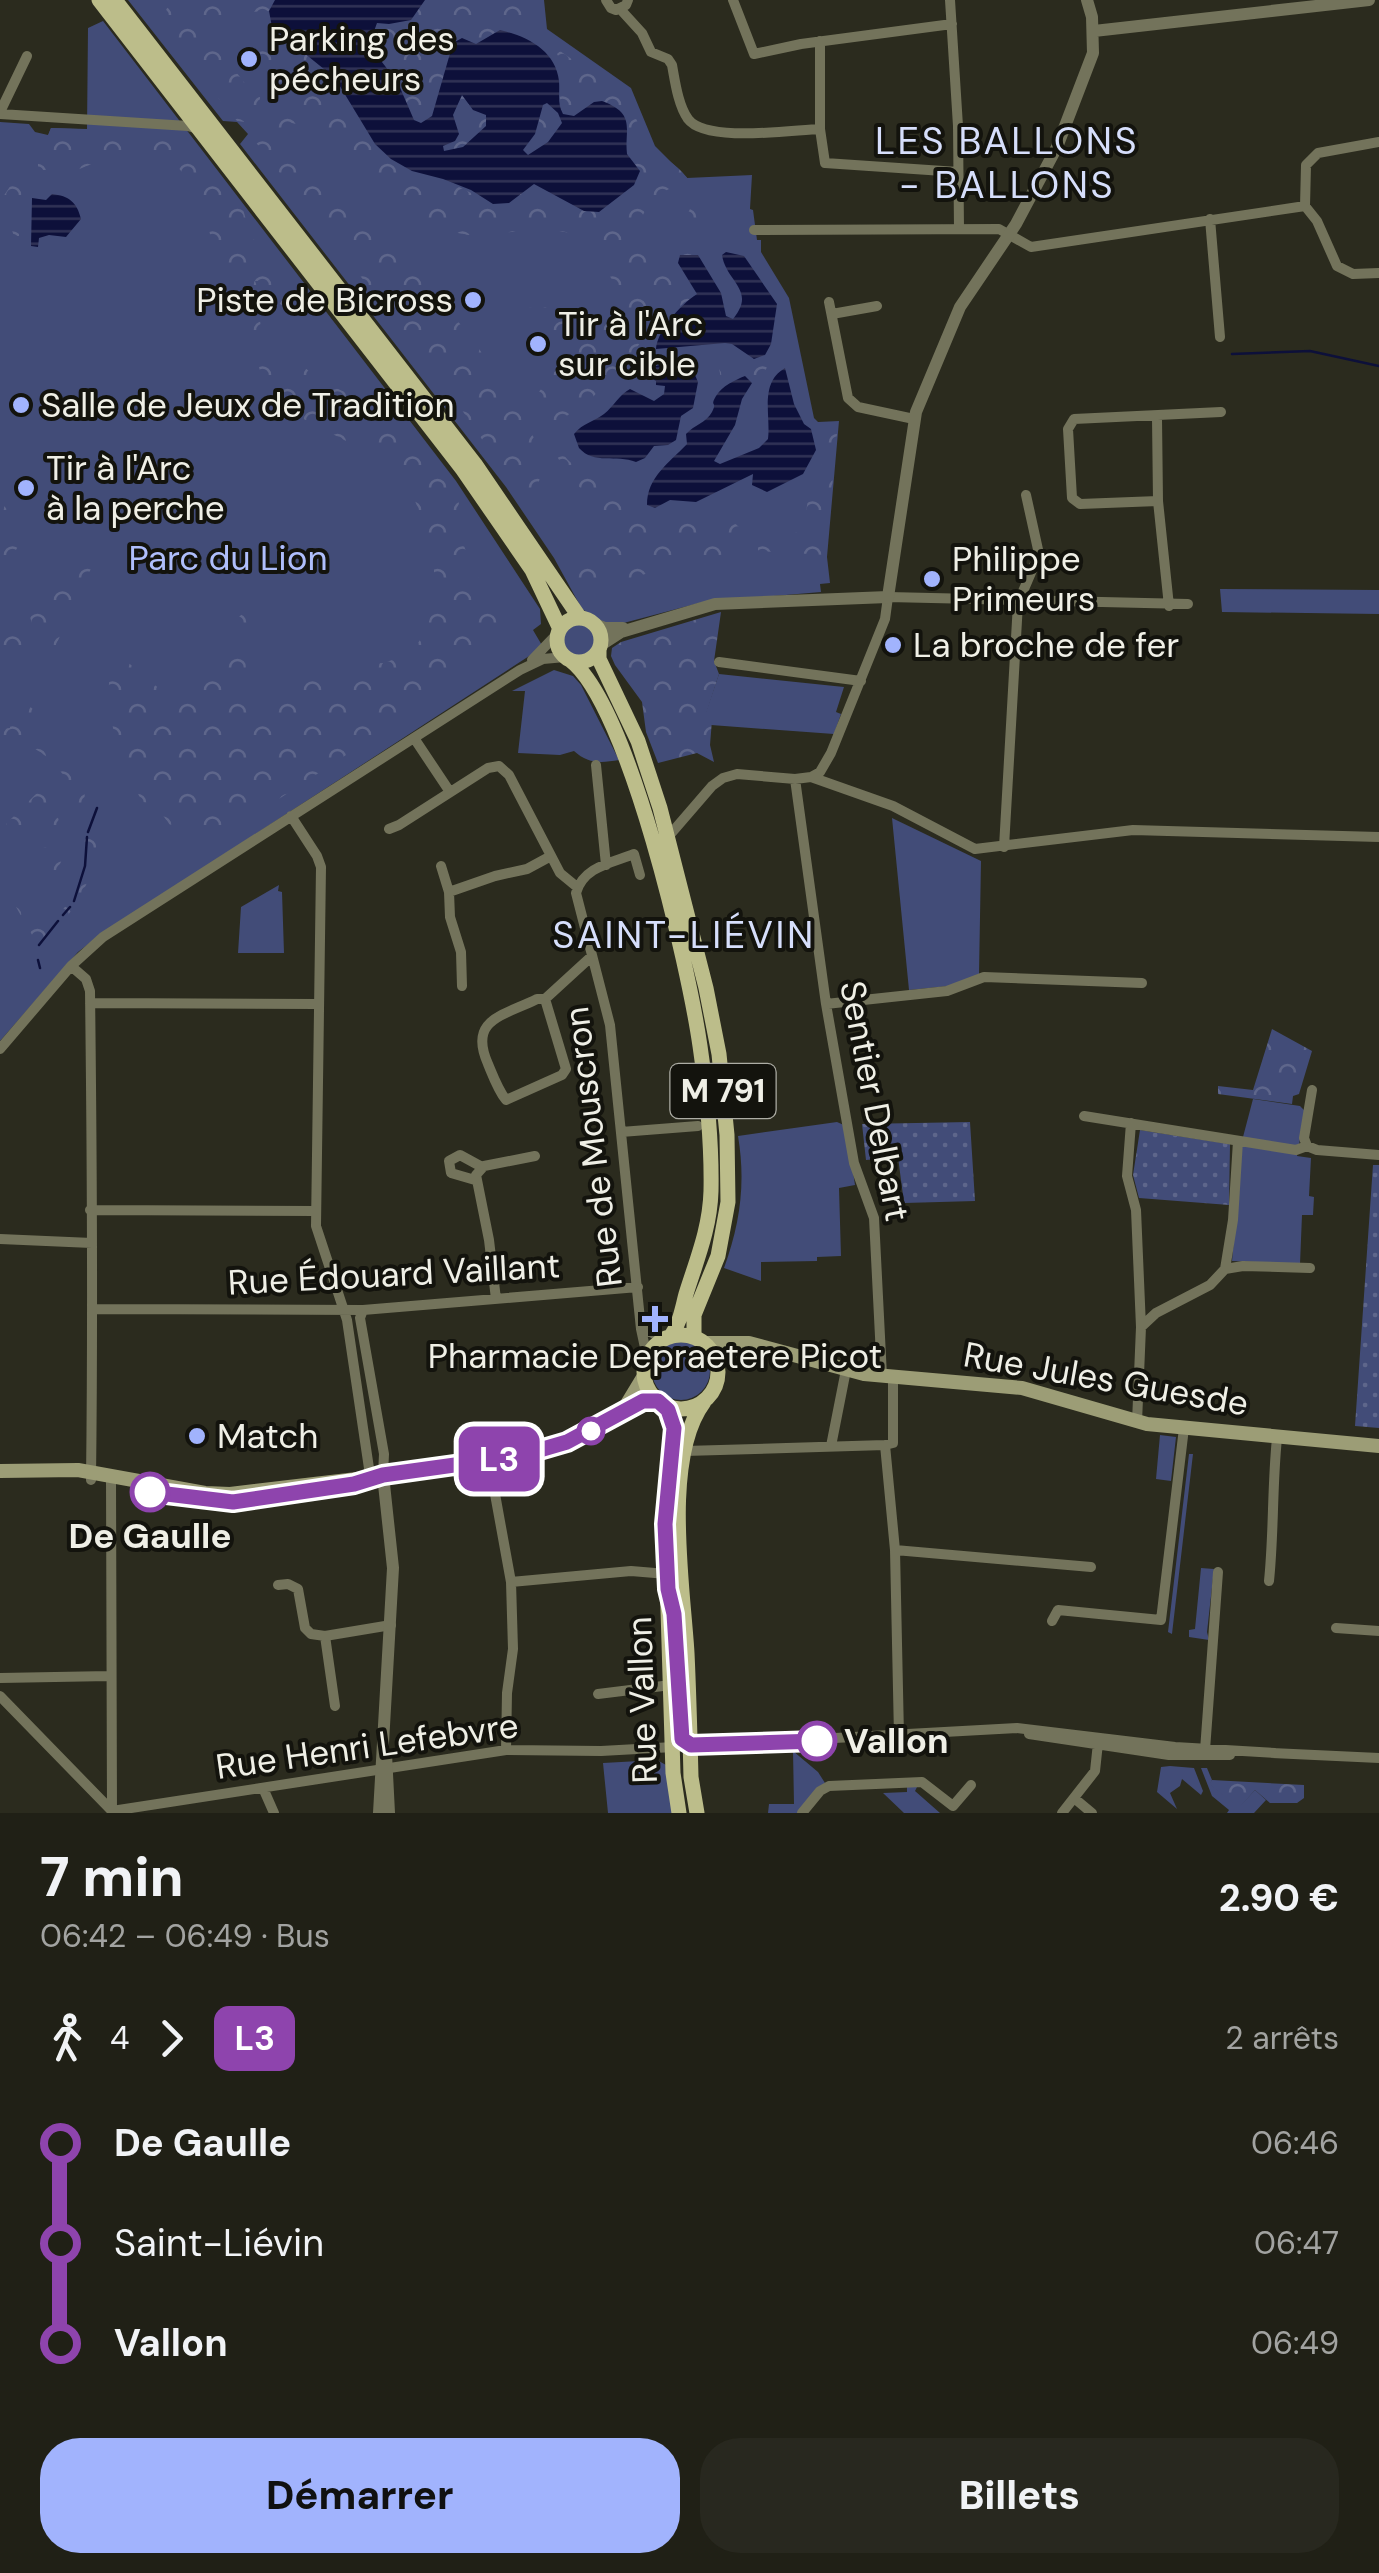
<!DOCTYPE html>
<html lang="fr">
<meta charset="utf-8">
<style>
body{margin:0;font-family:"DM Sans",sans-serif;background:#28281f;color:#f1f3f6;height:100vh;display:flex;flex-direction:column;font-size:38px;white-space:nowrap}
*{box-sizing:border-box;margin:0}
p{font-size:32px;color:#a2a3a1}
.icon{flex:none;width:55px;height:55px;fill:none;stroke:currentColor;stroke-width:2;stroke-linecap:round;stroke-linejoin:round}
.map{position:relative;height:1813px;overflow:hidden}
.panel{display:flex;flex-direction:column;background:#202016;flex:1}
.panel>*{flex:none}
.badge{padding:0 20px;border-radius:15px;font-size:35px;line-height:65px}
.map>.badge{position:absolute;translate:-50% -50%;box-shadow:0 0 0 5px #fff}
.legs{display:flex;align-items:center;gap:15px;height:110px;padding:0 40px;font-size:32px}
.legs p{margin-inline-start:auto}
.summary{display:flex;align-items:center;justify-content:space-between;height:170px;padding:0 40px}
h1{font-size:55px;font-weight:800;line-height:75px}
.action{display:flex;gap:20px;margin-top:auto;padding:20px 40px}
.action a{flex:1;height:115px;border-radius:40px;background:#a1b3fd;color:#111;font-size:40px;font-weight:800;line-height:115px;text-align:center}
.action a+a{background:#28281f;color:#f1f3f6}
ul{padding:0 40px;list-style:none}
li{display:flex;align-items:center;gap:35px;height:100px;font-size:38px}
li i{display:grid;place-items:center;width:15px;height:100%;margin:0 12px;background:currentColor}
li i::after{content:'';width:25px;height:25px;margin:-12px;border:8px solid;border-radius:50%;background:#202016}
li p{margin-inline-start:auto}
li:first-child i{background:linear-gradient(#0000 50%,currentColor 0)}
li:last-child i{background:linear-gradient(currentColor 50%,#0000 0)}
.map>svg:first-child{display:block}
.green{fill:#424c78}
.forest{fill:url(#forest-crowns)}
.garden{fill:url(#garden-dots)}
.water{fill:url(#water-rules);fill-rule:evenodd}
.lines{fill:none;stroke-linecap:round;stroke-linejoin:round}
.stream{stroke:#0d103a;stroke-width:2.5}
.minor{stroke:#73735b;stroke-width:10}
.tertiary{stroke:#73735b;stroke-width:12}
.secondary{stroke:#9c9d76;stroke-width:14}
.primary{stroke:#bcbd8a;stroke-width:15}
.line-1-casing{stroke:#fff;stroke-width:22}
.line-1{stroke:#8e44ad;stroke-width:15}
.poi-dot{fill:#a1b3fd;stroke:#13130d;stroke-width:4}
.stop-1-dot{fill:#fff;stroke:#8e44ad;stroke-width:5}
.labels{text-anchor:middle;stroke-width:8;stroke-linejoin:round;paint-order:stroke}
.shield{fill:#13130d;stroke:#adada5;stroke-width:2.5}
.shield-label{font-size:32px;font-weight:bold;fill:#efefe6}
.poi-label{font-size:35px;fill:#efefe6;stroke:#13130d;text-anchor:start}
.park-label{font-size:35px;fill:#afbefb;stroke:#13130d}
.street-label{font-size:35px;fill:#efefe6;stroke:#13130d}
.stop-label{font-size:35px;font-weight:bold;fill:#efefe6;stroke:#13130d}
.neighbourhood-label{font-size:38px;letter-spacing:2.5px;fill:#d6defb;stroke:#13130d}
</style>
<div class="map">
<svg width="1379" height="1813" viewBox="0 0 1379 1813">
<defs>
<pattern id="forest-crowns" width="20" height="18" patternUnits="userSpaceOnUse" patternTransform="scale(2.5)"><rect width="20" height="18" fill="#424c78"/><path d="M2 6a3 3 0 1 1 6 0M12 15a3 3 0 1 1 6 0" fill="none" stroke="#5e668b"/></pattern>
<pattern id="garden-dots" width="8" height="8" patternUnits="userSpaceOnUse" patternTransform="scale(2.5)"><rect width="8" height="8" fill="#424c78"/><path d="M2 2h.1M6 6h.1" fill="none" stroke="#5e668b" stroke-width="1.8" stroke-linecap="round"/></pattern>
<pattern id="water-rules" width="6" height="5" patternUnits="userSpaceOnUse" patternTransform="scale(2.5)"><rect width="6" height="5" fill="#0d103a"/><path d="M0 2.5h6" fill="none" stroke="#313356"/></pattern>
</defs>
<rect width="100%" height="100%" fill="#2b2b1e"/>
<path class="green" d="M128 0H544L547 29 631 88 655 146 687 178 752 175 750 209 753 210 757 240H761V252L789 298 814 418 818 422 839 421 827 557 830 583 820 584 821 592 703 602 616 625 602 622 582 609 554 558 506 487 240 144 248 134 237 122 223 121Z
M103 21 456 481 540 609 541 624 533 630 543 647 99 936 78 952 0 1041V122L29 124 35 132 48 135 51 128 87 129 88 28Z
M1220 589 1379 590V614L1222 612Z
M563 640a16 16 0 1 1 32 0a16 16 0 1 1-32 0Z
M554 670 573 676 581 685 619 760C601 763 588 764 574 751L560 755 518 753 525 691H512Z
M719 674 844 687 836 712 841 714 834 734 711 725 705 715Z
M892 818 981 861 979 974 959 985 909 990Z
M279 885 278 891 282 892 284 953H238L241 907Z
M1253 1099 1300 1106 1305 1111 1297 1156 1311 1158 1309 1196 1314 1197 1313 1215H1302L1300 1264 1232 1261 1243 1137Z
M837 1122 846 1126 855 1185 839 1188 841 1256 817 1257V1261L761 1262V1281L724 1268C740 1224 746 1183 738 1136Z
M652 1371a29 29 0 1 1 58 0a29 29 0 1 1-58 0Z
M1160 1435 1176 1437 1171 1481 1156 1479Z
M1189 1454H1193L1172 1634 1168 1632Z
M1201 1568 1214 1569 1207 1632 1209 1640 1189 1637V1630L1195 1629Z
M793 1751 818 1772 825 1783 798 1813H768L769 1804H794Z
M657 1760 666 1765 673 1813H608L603 1763Z
M1170 1766 1194 1768 1203 1791 1201 1795 1182 1779 1180 1786 1170 1793 1177 1809 1157 1792 1161 1767Z
M1201 1768H1207L1212 1780 1210 1784 1239 1807 1255 1790 1266 1800 1254 1813H1227L1229 1810 1212 1796Z
M918 1785 915 1791 940 1813H904L883 1793 907 1792V1786Z"/>
<path class="forest" d="M157 0H275L269 11 250 12 245 18 221 26 225 62 230 64 253 94 260 97 259 117 245 122 237 121 159 25 168 6Z
M425 0H543L546 30 536 24 525 25 523 35 498 31 476 44 465 38 453 45 432 116 421 123 414 121 398 83 369 45 377 23 389 24Z
M258 20 270 21 272 27 335 78 412 171 443 179 495 205 509 202 534 184 587 212 607 208 634 185V162L627 155C624 131 627 105 598 101L574 116 561 111 558 76 562 63 557 54 560 51 625 96 653 154C681 159 707 201 711 228L699 235 678 237 672 228 684 221 690 209 683 195 669 189C648 200 642 214 635 236L645 238 644 243 614 247 565 232 540 230 468 235 443 230 355 159C329 152 318 129 292 123L288 131V150L354 203 461 325 509 389 528 423 543 462 534 506 529 508 440 378 250 135 261 136 274 105 269 83 274 79 255 44Z
M462 95 473 110 486 115V126L464 147 444 151V145L455 141 453 115Z
M547 103 558 113 562 123 548 142 529 156 523 150 535 134 543 105Z
M51 128 187 133 241 203 251 236 286 280 292 294 283 306 277 302 263 281H255L266 309 260 320 263 348 273 358 298 363 327 384 347 393 377 421 397 425 412 438 430 468 448 485 459 503C448 534 489 594 504 625 496 638 484 639 478 654 453 666 418 673 421 706L213 842 206 835 199 837 169 824 155 804 142 802C123 762 95 702 116 658 139 663 149 689 172 693 179 695 191 691 198 690 204 681 211 672 215 662 225 640 227 622 250 609L255 617C249 642 238 675 254 697L361 664 384 663 411 653 427 630 434 600V547L415 501 395 471 373 455 294 414 263 384 256 354 233 331 241 309 234 289 219 272 200 192 173 162 152 151 132 159 99 161 77 170H38V162Z
M17 176 25 177 19 208V236H14L1 200Z
M590 247 614 255 637 247 647 250 655 256 676 287C659 324 619 371 590 400 580 410 559 415 557 431 553 465 599 480 623 490L637 518 660 525 725 514 741 529 750 551 712 556 586 590 571 568 582 555 620 544 628 532C617 519 604 511 592 500 570 479 553 454 542 426L554 410 538 393 620 288C606 275 603 262 590 247Z
M694 249 698 255 678 257 697 289V294L680 306C687 282 672 270 663 250Z
M559 307 575 315 560 335 525 308Z
M771 344 775 350 761 380 740 378 719 392 722 384 719 368 724 360 761 359Z
M838 422 826 555 758 551V538H790L804 525 809 493 823 462 827 437 820 424Z
M0 501C19 524 31 537 7 561L0 562Z
M76 550 94 551V562L55 647 41 656 25 599 47 584Z
M0 603 12 604 31 655 21 659 0 651Z
M721 612 714 661 719 674 706 714 712 720 710 745 714 762 697 753 658 763 646 732 642 702 615 665 611 656 612 648 621 642Z
M7 697C41 705 42 723 60 749L50 759 28 744 0 735V729L10 728Z
M63 754 86 785C82 810 86 810 97 829L84 834C82 805 73 783 52 762Z
M44 786 53 800 60 825 7 827 6 824Z
M97 833C96 867 86 893 65 919L59 914C80 892 83 868 85 839Z
M63 847 61 862 47 886 9 853V849Z
M0 875 50 922 55 917 66 928 42 945 35 940 8 893 0 888Z
M1272 1029 1312 1051 1299 1094 1293 1096 1292 1104 1218 1094V1086L1253 1090Z
M1212 1780 1304 1785V1798L1297 1803H1270L1255 1790 1239 1808 1209 1784Z"/>
<path class="garden" d="M970 1122 975 1201 904 1203 898 1157 866 1160 862 1124Z
M1140 1130 1230 1144 1229 1205 1139 1198 1133 1175Z
M1373 1165H1379V1428L1355 1426Z"/>
<path class="water" d="M275 0H425L411 20 389 24 377 23 369 45 398 83 414 120 421 123 432 116 453 43 462 38 476 44 500 30C527 36 556 51 559 81 560 94 557 103 563 114L574 116 594 102 602 101C637 114 624 129 627 154L640 171 634 185 599 212 584 211 534 184 509 203 493 204 471 190 443 179 412 171 391 159 375 144 335 78 272 27 269 11ZM462 95 473 110 486 115V126L463 147 444 151 443 146 455 141 459 134 453 115ZM547 103 558 113 562 123 548 142 528 155 523 150 535 134 543 105Z
M52 194C69 196 77 202 81 219L66 237 49 235 39 238 38 247 31 246 32 198 46 200Z
M726 252 744 256 777 304 771 344 765 355 754 359 732 344 725 343 656 349C657 331 680 305 697 294L678 263 680 255H698L721 293 726 316 733 319C757 290 726 282 722 255Z
M682 359 689 361 698 382 693 408 681 416 676 440 668 445 654 446 645 458 636 462C616 454 594 465 579 448L574 434C583 423 593 422 604 414 614 406 619 395 630 389L654 401 664 394 665 386 656 385V381L637 371Z
M785 368 794 404 804 424 811 429 816 450 803 474 767 492 752 485 753 474 696 502 670 500 655 508 647 505C647 477 669 463 687 444L686 434C694 425 706 423 712 412 718 400 709 408 716 396 722 386 735 380 745 376L752 383 742 399 735 425 714 461 720 464 759 448 768 439C771 415 759 383 785 368Z"/>
<g class="lines">
<path class="stream" d="M1232 354 1310 351 1379 366
M88 832 97 808
M74 901 85 866 87 837
M63 915 70 907
M39 945 58 921
M38 960 40 968"/>
<path class="minor" d="M606 0 611 8 616 10 626 5 628 0
M733 0 754 54 801 44 952 24
M950 0 958 126 959 229
M621 10 642 33 651 52 668 59 672 65C675 81 678 105 688 119 706 143 791 130 820 129
M820 41V129L825 163 958 172
M0 112 27 56
M0 114 188 126 198 129
M1305 206 1306 165 1318 153 1379 142
M1210 219 1220 337
M754 230 999 229 1031 247 1305 206 1317 221 1337 266 1353 274 1379 273
M829 302 848 398 858 407 914 419
M832 314 877 306
M1157 418 1158 501 1169 606
M1158 501 1080 504 1072 498 1068 429 1074 419 1221 412
M532 660 559 632
M719 662 861 681
M414 738 450 792
M596 765 606 865
M811 777 820 772 831 753 885 619 888 597 1188 604
M795 779 826 1004 854 1163 874 1218 882 1376
M291 816 317 856 321 867 316 1226 347 1320 370 1475
M389 829 399 825 488 768 499 766 509 775 560 873 577 887
M668 837 712 786 723 778 737 774 795 779 811 777 893 806 975 849 1133 830 1379 837
M1004 847 1018 603 1039 554 1026 495
M441 866 449 892 495 876 527 869 551 856
M640 875 634 854C611 863 583 867 576 893L610 1025 641 1329 647 1357
M449 892 450 917 461 952 462 986
M71 966 86 979 90 991C92 1154 93 1317 91 1480
M545 999 566 1069 562 1075 506 1100C498 1090 493 1076 488 1064 468 1019 503 1016 537 999H545L592 956
M90 1003 317 1004
M826 1004 947 991 984 977 1142 983
M0 1049 71 966 103 937 520 670 543 659 565 657
M1084 1116 1296 1150 1307 1146 1317 1150 1379 1155
M1131 1123 1127 1176 1136 1210 1141 1327 1137 1422
M621 1132 698 1126
M1307 1146 1304 1138 1312 1090
M475 1180 451 1173 449 1161 460 1155 482 1167
M90 1210 316 1211
M0 1239 92 1243
M1225 1269 1243 1266 1310 1268
M496 1299 489 1240 476 1175 484 1166 535 1156
M94 1309 363 1310 638 1287
M363 1310 360 1318 384 1454 383 1475
M643 1319 649 1331 664 1339
M1141 1327 1156 1313 1210 1285 1225 1269 1233 1220 1238 1141
M893 1377V1443L885 1445 895 1550 899 1736
M831 1446 846 1370
M685 1451 885 1445
M489 1461 511 1582 513 1649 507 1693 506 1750
M111 1476 112 1813
M895 1550 1091 1567
M1269 1581C1274 1532 1272 1487 1277 1438
M511 1582 631 1571 667 1574
M278 1585 288 1584 298 1589 305 1628 311 1634 325 1636 335 1706
M1052 1621 1058 1610 1161 1620 1184 1428
M1336 1628 1379 1631
M325 1636 391 1625
M0 1678 110 1676
M598 1694 671 1685
M0 1696 111 1810
M1029 1734 1169 1755H1230
M1205 1750 1218 1572
M1272 1753 1379 1758
M263 1788 274 1813
M1074 1798 1092 1813
M112 1811 506 1750 601 1751 1017 1728 1175 1747 1275 1753
M802 1813 820 1791 829 1786 922 1782 953 1806 971 1785
M1062 1813 1095 1771 1098 1743"/>
<path class="tertiary" d="M1094 31 1369 0
M592 623 605 628H623
M601 645 621 632 715 604 888 597 916 412 960 307 1016 224 1057 147 1093 53 1092 17 1087 0
M386 1754 389 1813
M379 1813 393 1568 383 1475"/>
<path class="secondary" d="M705 1343H749L864 1374 1022 1388 1147 1424 1379 1446
M718 1364 730 1352 745 1347
M624 1409 644 1376
M0 1471 78 1470 205 1493 230 1494 399 1474 528 1454 585 1435 643 1401H658"/>
<path class="primary" d="M99 0 463 470 532 570 560 629
M115 0 475 464 580 618
M557 640a22 22 0 1 1 44 0a22 22 0 1 1-44 0Z
M599 650V659L638 741 660 808 706 988 719 1054 727 1135 728 1202 718 1256 694 1315V1337
M570 660C629 704 689 969 700 1046 707 1094 712 1142 711 1191 710 1228 697 1259 686 1294 682 1309 680 1323 671 1336
M644 1372a37 37 0 1 1 74 0a37 37 0 1 1-74 0Z
M666 1406 674 1432 665 1512 673 1773 679 1813
M697 1813 691 1777C690 1736 689 1695 687 1653 683 1586 662 1458 704 1402"/>
</g>
<g class="lines">
<g class="line-1-casing">
<path id="line-1" d="M150 1492 233 1502 354 1484 383 1475 519 1456 567 1442 643 1401H658L668 1410 674 1428 665 1524 668 1589 674 1614 682 1739 691 1745 817 1741"/>
</g>
<use href="#line-1" class="line-1"/>
</g>
<g class="poi-dot">
<circle cx="249" cy="59" r="10"/>
<circle cx="473" cy="300" r="10"/>
<circle cx="538" cy="344" r="10"/>
<circle cx="21" cy="405" r="10"/>
<circle cx="26" cy="488" r="10"/>
<circle cx="932" cy="579" r="10"/>
<circle cx="893" cy="645" r="10"/>
<path d="M650 1304h10v10h10v10h-10v10h-10v-10h-10v-10h10z"/>
<circle cx="197" cy="1436" r="10"/>
</g>
<g class="stop-1-dot">
<circle cx="591" cy="1431" r="12"/>
<circle cx="150" cy="1492" r="18"/>
<circle cx="817" cy="1741" r="18"/>
</g>
<g class="labels">
<rect class="shield" x="670.5" y="1064" width="105" height="54" rx="8"/>
<g class="shield-label">
<text x="723" y="1102">M 791</text>
</g>
<g class="poi-label">
<text x="269" y="51">Parking des<tspan x="269" dy="40">pécheurs</tspan></text>
<text x="453" y="312" text-anchor="end">Piste de Bicross</text>
<text x="558" y="336">Tir à l'Arc<tspan x="558" dy="40">sur cible</tspan></text>
<text x="41" y="417">Salle de Jeux de Tradition</text>
<text x="46" y="480">Tir à l'Arc<tspan x="46" dy="40">à la perche</tspan></text>
<text x="952" y="571">Philippe<tspan x="952" dy="40">Primeurs</tspan></text>
<text x="913" y="657">La broche de fer</text>
<text x="655" y="1368" text-anchor="middle">Pharmacie Depraetere Picot</text>
<text x="217" y="1448">Match</text>
</g>
<g class="park-label">
<text x="228" y="570">Parc du Lion</text>
</g>
<g class="street-label">
<text transform="translate(875 1101) rotate(79)" y="12">Sentier Delbart</text>
<text transform="translate(593 1147) rotate(-97)" y="12">Rue de Mouscron</text>
<text transform="translate(394 1274) rotate(-3)" y="12">Rue Édouard Vaillant</text>
<text transform="translate(1106 1379) rotate(10)" y="12">Rue Jules Guesde</text>
<text transform="translate(642 1700) rotate(-92)" y="12">Rue Vallon</text>
<text transform="translate(367 1746) rotate(-8)" y="12">Rue Henri Lefebvre</text>
</g>
<g class="stop-label">
<text x="150" y="1548">De Gaulle</text>
<text x="844" y="1753" text-anchor="start">Vallon</text>
</g>
<g class="neighbourhood-label">
<text x="1007" y="154">LES BALLONS<tspan x="1007" dy="44">- BALLONS</tspan></text>
<text x="684" y="948">SAINT-LIÉVIN</text>
</g>
</g>
</svg>
<b class="badge" style="left:499px;top:1459px;background:#8e44ad;color:#fff">L3</b>
</div>
<section class="panel">
<div class="summary"><div><h1>7 min</h1><p>06:42 – 06:49 · Bus</p></div><b>2.90 €</b></div>
<div class="legs"><svg class="icon" aria-label="walk" viewBox="0 0 24 24"><circle cx="13" cy="4" r="2"/><path d="M13 8l-2 6 4 7M11 14l-3 7M7 12l3-4h3l4 4"/></svg>4<svg class="icon" aria-label="forward" viewBox="0 0 24 24"><path d="M9 5l7 7-7 7"/></svg><b class="badge" style="background:#8e44ad;color:#fff">L3</b><p>2 arrêts</p></div>
<ul>
<li><i style="color:#8e44ad"></i><b>De Gaulle</b><p>06:46</p></li>
<li><i style="color:#8e44ad"></i><span>Saint-Liévin</span><p>06:47</p></li>
<li><i style="color:#8e44ad"></i><b>Vallon</b><p>06:49</p></li>
</ul>
<div class="action"><a>Démarrer</a><a>Billets</a></div>
</section>
